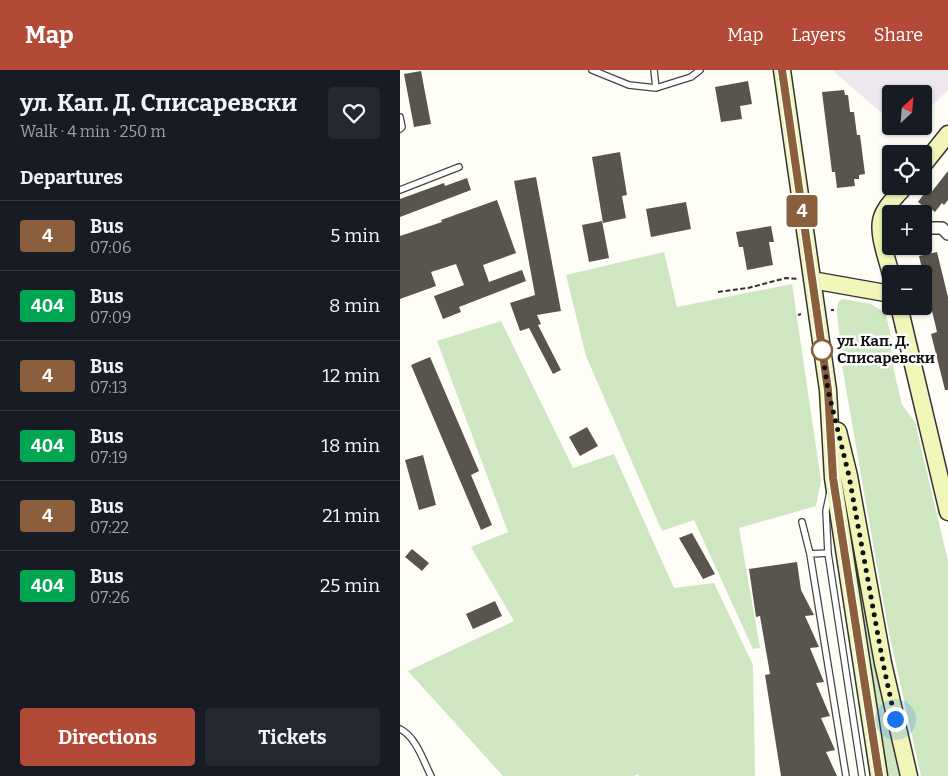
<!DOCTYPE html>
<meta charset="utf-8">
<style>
body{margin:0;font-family:Bitter,serif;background:#242831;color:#f1f3f6;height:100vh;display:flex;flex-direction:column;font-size:19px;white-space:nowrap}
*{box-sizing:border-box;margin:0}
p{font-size:16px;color:#9ea1a6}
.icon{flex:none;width:28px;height:28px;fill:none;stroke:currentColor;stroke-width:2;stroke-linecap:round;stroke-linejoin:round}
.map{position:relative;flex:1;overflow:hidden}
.drawer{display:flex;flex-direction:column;background:#171b24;width:400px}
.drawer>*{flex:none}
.badge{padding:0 10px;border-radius:4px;font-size:18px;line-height:32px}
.needle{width:32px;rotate:26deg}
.buttons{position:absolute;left:482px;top:15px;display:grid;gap:10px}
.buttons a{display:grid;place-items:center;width:50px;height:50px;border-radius:5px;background:#171b24;box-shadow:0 1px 4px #0004;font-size:25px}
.you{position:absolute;width:25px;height:25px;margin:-12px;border:4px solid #fff;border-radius:50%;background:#1a73e8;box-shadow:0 0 0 8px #1a73e833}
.map>.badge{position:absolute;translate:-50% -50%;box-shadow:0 0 0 2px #fff}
h2{padding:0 20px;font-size:19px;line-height:45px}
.round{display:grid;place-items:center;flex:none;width:52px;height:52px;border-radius:5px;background:#242831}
.summary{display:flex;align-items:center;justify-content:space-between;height:85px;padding:0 20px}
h1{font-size:24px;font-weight:700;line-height:38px}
.button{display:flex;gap:10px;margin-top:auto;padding:10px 20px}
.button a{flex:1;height:58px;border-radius:5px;background:#b34937;color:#fff;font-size:20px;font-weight:700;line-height:58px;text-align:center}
.button a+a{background:#242831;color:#f1f3f6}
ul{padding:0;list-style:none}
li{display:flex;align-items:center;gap:15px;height:70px;padding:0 20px;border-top:1px solid #363941}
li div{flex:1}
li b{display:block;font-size:19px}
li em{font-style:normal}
li .badge{min-width:55px;font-weight:700;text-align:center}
header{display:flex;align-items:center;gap:30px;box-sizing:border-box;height:70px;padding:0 25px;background:#b34937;color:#fff}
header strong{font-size:24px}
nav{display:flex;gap:28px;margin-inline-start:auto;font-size:18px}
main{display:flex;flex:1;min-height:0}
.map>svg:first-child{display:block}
.industrial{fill:#eee7ed}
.green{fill:#cee6c2}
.building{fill:#59544e}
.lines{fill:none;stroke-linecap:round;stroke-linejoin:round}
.lane-casing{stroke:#444;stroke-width:8}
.street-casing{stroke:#444;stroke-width:14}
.secondary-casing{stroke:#333;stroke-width:19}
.path{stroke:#333;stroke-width:2;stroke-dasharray:5 2.5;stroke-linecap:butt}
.lane{stroke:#fff;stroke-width:5.5}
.street{stroke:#fff;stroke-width:11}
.secondary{stroke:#f1f6b8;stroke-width:16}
.line-casing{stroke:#fff;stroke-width:11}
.line{stroke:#8b5e3c;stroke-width:8}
.walk{stroke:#111;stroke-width:5;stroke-dasharray:0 9}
.stop-dot{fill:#fff;stroke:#8b5e3c;stroke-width:2.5}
.labels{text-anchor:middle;stroke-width:5;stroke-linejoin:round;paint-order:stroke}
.stop-label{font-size:15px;font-weight:bold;fill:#111;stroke:#fff;text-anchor:start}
</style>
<header>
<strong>Map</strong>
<nav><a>Map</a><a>Layers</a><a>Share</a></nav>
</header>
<main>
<section class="drawer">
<div class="summary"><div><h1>ул. Кап. Д. Списаревски</h1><p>Walk · 4 min · 250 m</p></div><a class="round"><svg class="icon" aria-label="heart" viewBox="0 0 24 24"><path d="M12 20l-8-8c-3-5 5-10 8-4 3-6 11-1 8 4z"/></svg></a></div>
<h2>Departures</h2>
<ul>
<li><span class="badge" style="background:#8b5e3c;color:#fff">4</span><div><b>Bus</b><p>07:06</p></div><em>5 min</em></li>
<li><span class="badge" style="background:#00a651;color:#fff">404</span><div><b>Bus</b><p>07:09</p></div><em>8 min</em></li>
<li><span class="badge" style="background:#8b5e3c;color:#fff">4</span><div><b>Bus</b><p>07:13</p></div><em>12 min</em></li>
<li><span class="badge" style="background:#00a651;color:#fff">404</span><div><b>Bus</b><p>07:19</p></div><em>18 min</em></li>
<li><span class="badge" style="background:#8b5e3c;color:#fff">4</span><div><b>Bus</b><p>07:22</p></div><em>21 min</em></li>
<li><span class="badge" style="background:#00a651;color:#fff">404</span><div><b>Bus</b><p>07:26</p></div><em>25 min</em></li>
</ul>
<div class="button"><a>Directions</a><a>Tickets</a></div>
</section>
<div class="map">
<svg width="548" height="706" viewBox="0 0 548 706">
<rect width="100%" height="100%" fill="#fefef6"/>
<path class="industrial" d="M432 0H548V20L524 44V24H491V51Z"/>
<path class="green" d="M264 182 277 237 392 214 421 411 416 436 339 458 360 578 353 579 294 450 262 461 186 286 166 205Z
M443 229 471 234 482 241 486 246 490 261 492 292 502 335 515 352 548 491V706H521L489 563 463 417 442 295 437 242 438 232Z
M101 251 173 398 214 384 274 518 314 513 353 595 355 706H239L238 704 234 706H103L8 601 114 551 71 477 108 462 37 271Z
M460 523H462L483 630 500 706H488L458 524Z"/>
<path class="building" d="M21 1 31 54 14 57 4 4Z
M348 11 352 34 340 36 342 49 321 52 315 17Z
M444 20 445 25H448L450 42H454L457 65H460L465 104 459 105V109H454L455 116 437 118 435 102H432L422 22Z
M220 82 227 125 222 126 226 148 203 153 192 87Z
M548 101V130L544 135 542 133 535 142 531 139 529 141 518 132 526 121 530 124Z
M136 107 161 241 137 245 141 254 138 255 161 300 153 304 129 258 120 261 110 233 135 225 114 111Z
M67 108 71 120 0 147V129L44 113 45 116Z
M97 130 116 183 83 195 89 212 122 200 126 211 59 237 61 242 43 249 34 226 64 215 56 194 31 202 36 216 0 229V166L42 152 41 150Z
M286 132 291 159 251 167 246 139Z
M202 151 209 188 189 192 182 155Z
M371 156 374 172H369L373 195 347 200 343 177H339L336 162Z
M537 182 548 227V320H545L531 264 537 262 519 186Z
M30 287 79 401 71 405 92 455 81 460 11 295Z
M187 357 198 376 180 386 169 367Z
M23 385 36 435 19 440 5 390Z
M292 463 315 504 303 509 279 468Z
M12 479 29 493 22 501 5 487Z
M397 492 401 520 414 545 405 546 419 577 410 578 424 612 416 613 430 646 421 648 435 680 426 682 437 706H381L365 605 370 604 360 546 356 547 349 499Z
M95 531 102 546 73 559 66 544Z"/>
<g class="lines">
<g class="lane-casing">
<path id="lane" d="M192 0 229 15 256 18
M254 0 256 18 291 7 300 0
M0 47 2 57 0 59
M0 120 59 97
M430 422 426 441 428 483 462 706
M402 452 410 484 446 706
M410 484 428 483
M0 659C16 667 23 690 31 706"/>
</g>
<g class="street-casing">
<path id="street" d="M524 158H542L548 164"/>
</g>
<g class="secondary-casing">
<path id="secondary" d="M382 0 428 320 433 408 479 706
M524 94 548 64
M491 205C488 191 478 166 481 151 483 138 497 126 505 116
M412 210 491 224
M499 236 548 442
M438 361 449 406 483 593 509 706"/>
</g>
<path class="path" d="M318 222 348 218 386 208 399 209
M431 240H434
M398 245 401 244"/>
<use href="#lane" class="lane"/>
<use href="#street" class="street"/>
<use href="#secondary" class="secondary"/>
</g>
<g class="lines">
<g class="line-casing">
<path id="line" d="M382 0 428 320 433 408 479 706"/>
</g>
<use href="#line" class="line"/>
<path class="walk" d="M422 280 428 320 449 406 483 593 495 649"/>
</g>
<circle class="stop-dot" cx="422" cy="280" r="10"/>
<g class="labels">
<g class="stop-label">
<text x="437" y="276">ул. Кап. Д.<tspan x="437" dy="17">Списаревски</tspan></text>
</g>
</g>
</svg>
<div class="buttons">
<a><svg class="needle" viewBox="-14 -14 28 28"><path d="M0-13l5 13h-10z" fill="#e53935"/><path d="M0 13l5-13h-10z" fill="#9ea1a6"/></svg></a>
<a><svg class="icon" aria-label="locate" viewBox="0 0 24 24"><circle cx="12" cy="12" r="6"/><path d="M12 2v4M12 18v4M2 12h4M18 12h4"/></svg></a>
<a>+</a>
<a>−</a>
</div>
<div class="you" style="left:495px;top:649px"></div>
<b class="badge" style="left:402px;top:141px;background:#8b5e3c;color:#fff">4</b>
</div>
</main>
